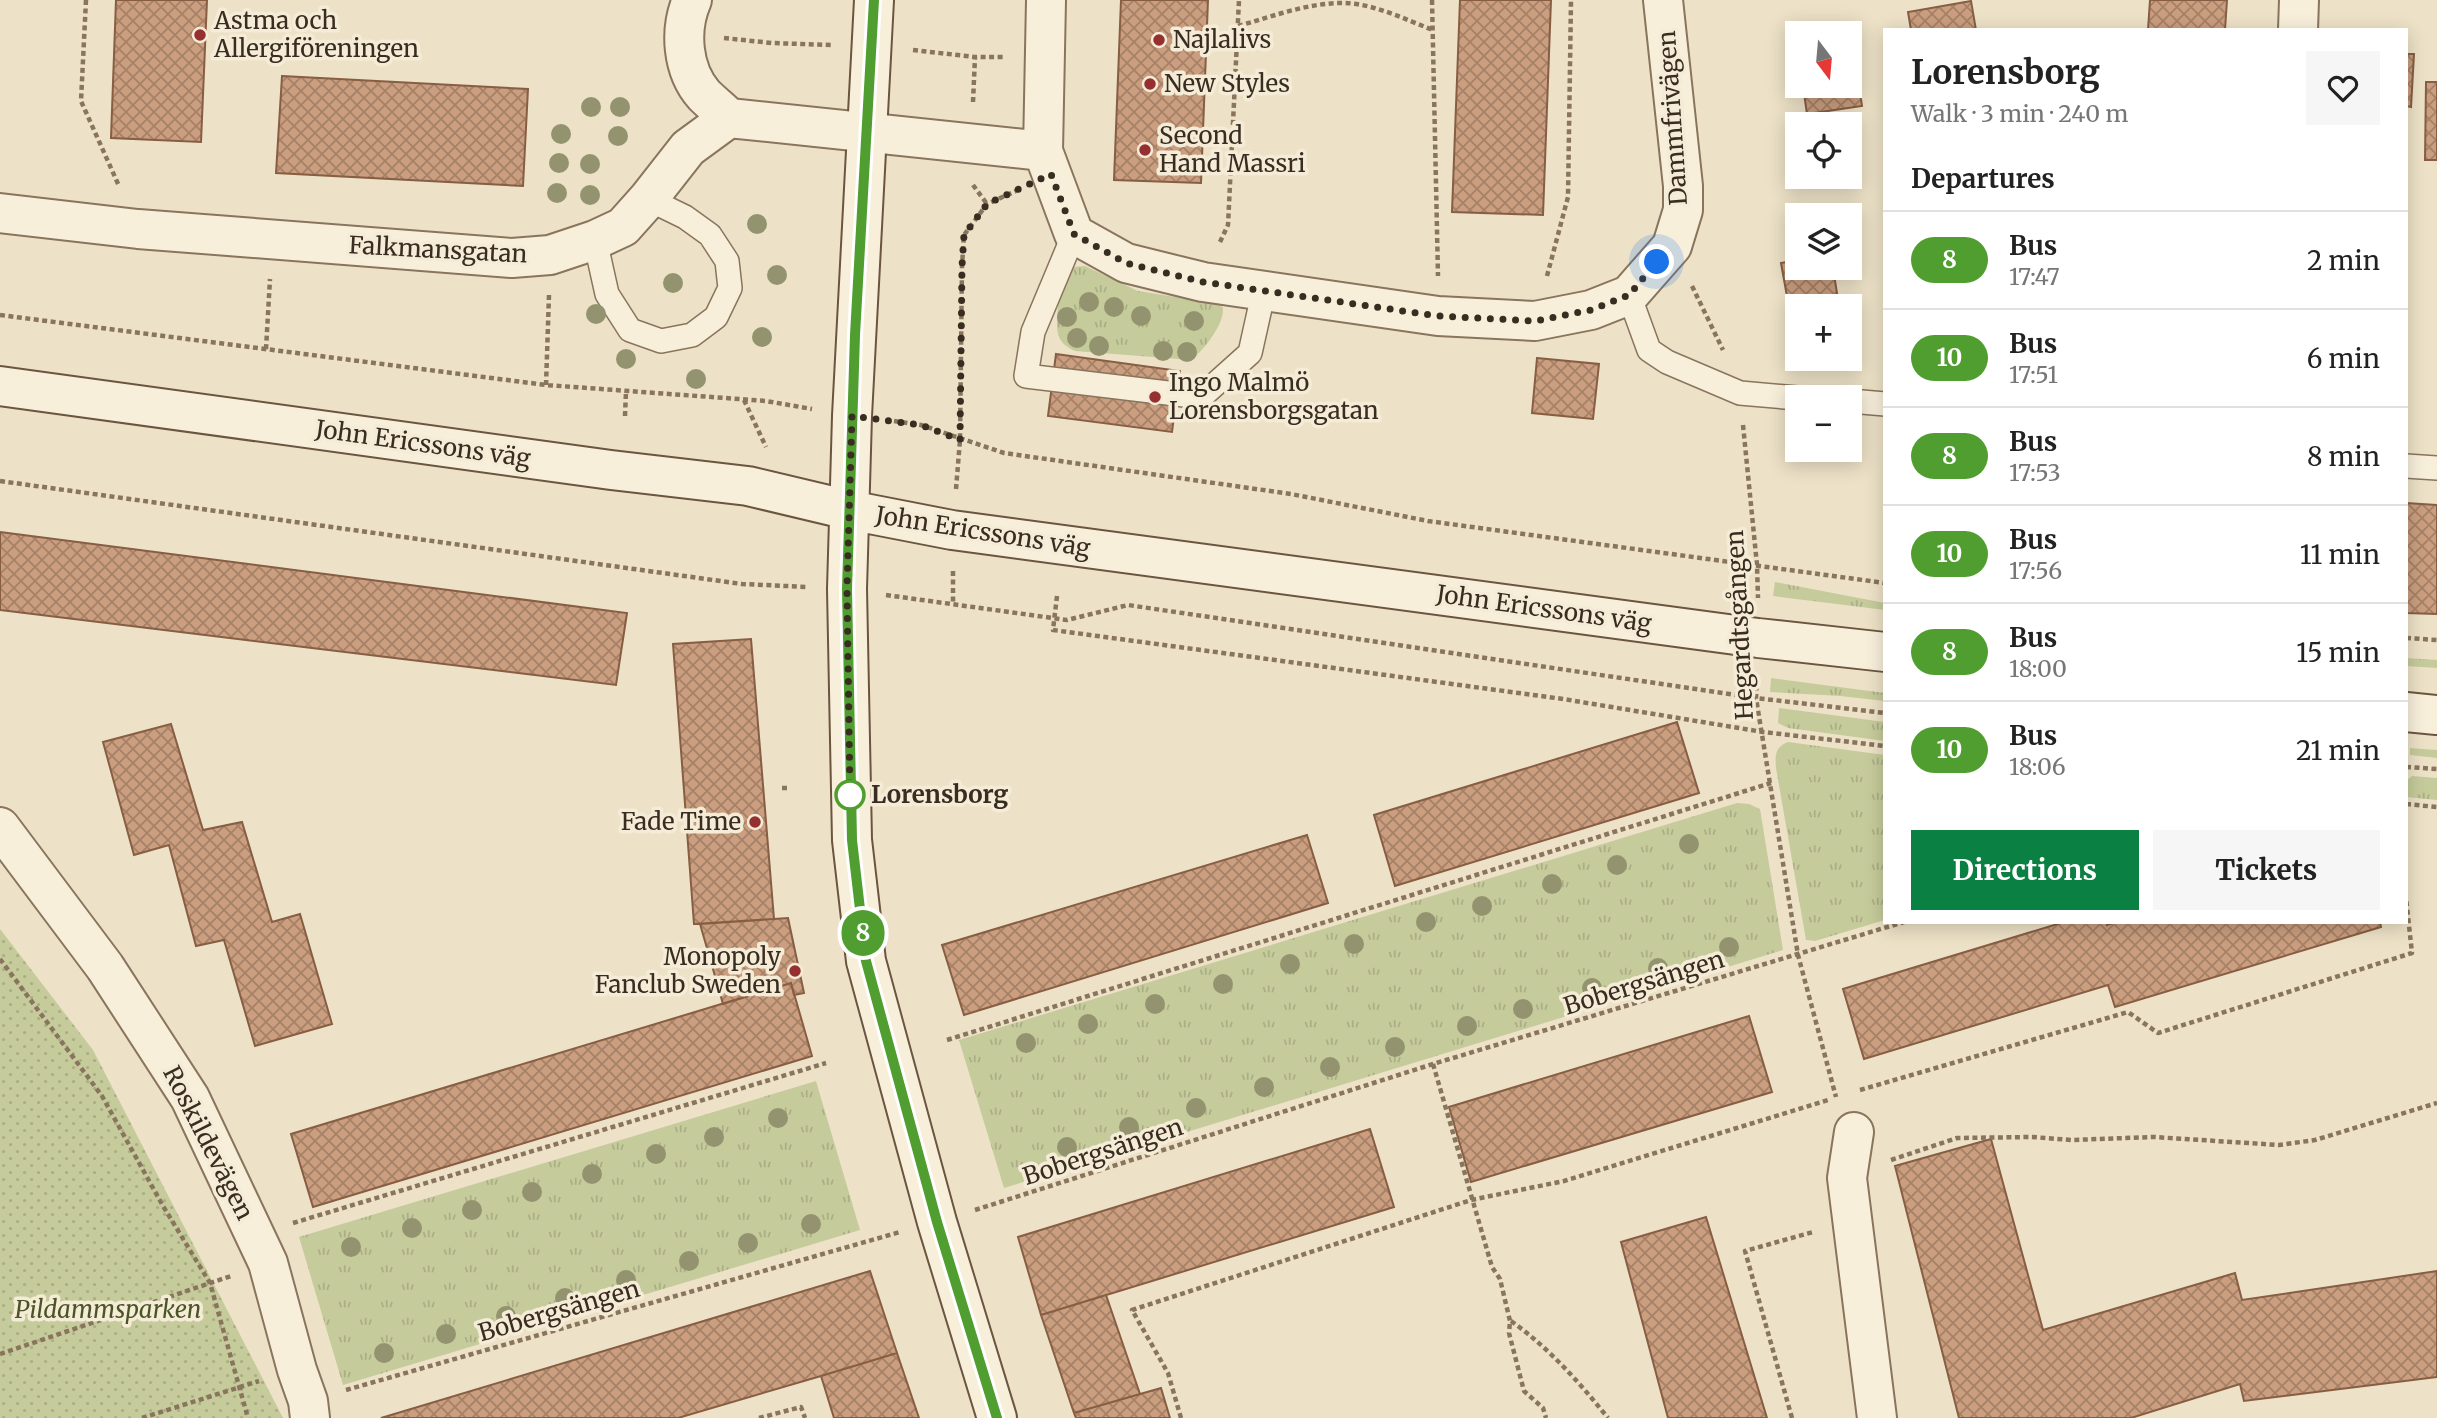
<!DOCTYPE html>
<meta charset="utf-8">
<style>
body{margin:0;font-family:Merriweather,serif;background:#f6f6f6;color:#222;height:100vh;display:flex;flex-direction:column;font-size:26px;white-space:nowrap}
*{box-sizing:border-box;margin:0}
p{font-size:23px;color:#767676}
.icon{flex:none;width:38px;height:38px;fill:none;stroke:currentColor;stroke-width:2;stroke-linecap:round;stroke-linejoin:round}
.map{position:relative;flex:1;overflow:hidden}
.panel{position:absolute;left:1883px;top:28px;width:525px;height:896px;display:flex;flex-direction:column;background:#fff;border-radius:0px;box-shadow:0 4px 18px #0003}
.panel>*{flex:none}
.badge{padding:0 14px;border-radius:23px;font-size:24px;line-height:46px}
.needle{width:46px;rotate:164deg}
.tools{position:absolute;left:1785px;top:21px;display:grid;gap:14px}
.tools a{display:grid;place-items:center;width:77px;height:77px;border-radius:0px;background:#fff;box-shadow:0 4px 18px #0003;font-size:35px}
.you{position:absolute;width:35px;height:35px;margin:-18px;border:5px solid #fff;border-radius:50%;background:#1a73e8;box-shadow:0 0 0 10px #1a73e833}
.map>.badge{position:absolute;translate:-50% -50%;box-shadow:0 0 0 4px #fff}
h2{padding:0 28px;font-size:26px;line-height:63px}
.round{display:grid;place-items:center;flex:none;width:74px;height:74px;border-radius:0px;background:#f6f6f6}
.headline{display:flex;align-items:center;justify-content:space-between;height:119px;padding:0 28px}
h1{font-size:33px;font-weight:700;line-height:52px}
.button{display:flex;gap:14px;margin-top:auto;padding:14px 28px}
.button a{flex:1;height:80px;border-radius:0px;background:#0b8043;color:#fff;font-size:28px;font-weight:700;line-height:80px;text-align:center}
.button a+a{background:#f6f6f6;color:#222}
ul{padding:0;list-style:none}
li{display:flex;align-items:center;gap:21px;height:98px;padding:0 28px;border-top:2px solid #e0e0e0}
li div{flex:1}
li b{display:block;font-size:26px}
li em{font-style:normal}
li .badge{min-width:77px;font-weight:700;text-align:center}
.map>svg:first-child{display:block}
.grass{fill:url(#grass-tufts)}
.park{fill:url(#park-dots)}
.building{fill:url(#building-cross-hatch);stroke:#875e43;stroke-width:2}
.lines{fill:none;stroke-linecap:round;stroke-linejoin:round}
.lane-casing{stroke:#89745d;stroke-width:26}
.street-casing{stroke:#89745d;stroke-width:42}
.secondary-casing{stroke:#6b5540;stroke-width:42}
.path{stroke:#89745d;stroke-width:4.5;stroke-dasharray:5 3.5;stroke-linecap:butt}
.lane{stroke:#f8efdb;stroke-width:23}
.street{stroke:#f8efdb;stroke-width:38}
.secondary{stroke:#f8efdb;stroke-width:38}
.tree{fill:#93946f}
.line-casing{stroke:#fff;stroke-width:16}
.line{stroke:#509e2f;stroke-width:10}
.walk{stroke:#392c20;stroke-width:7;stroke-dasharray:0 12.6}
.poi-dot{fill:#962f30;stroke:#f5ecd7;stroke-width:2.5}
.stop-dot{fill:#fff;stroke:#509e2f;stroke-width:3.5}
.labels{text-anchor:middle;stroke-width:7;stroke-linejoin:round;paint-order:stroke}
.poi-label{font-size:24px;fill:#392c20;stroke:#f5ecd7;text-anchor:start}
.street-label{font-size:24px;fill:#392c20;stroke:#f5ecd7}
.stop-label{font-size:24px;font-weight:bold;fill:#392c20;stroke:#f5ecd7;text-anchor:start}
.park-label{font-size:24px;font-style:italic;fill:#4a5527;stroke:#f5ecd7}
</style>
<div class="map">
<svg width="2437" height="1418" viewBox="0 0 2437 1418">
<defs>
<pattern id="grass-tufts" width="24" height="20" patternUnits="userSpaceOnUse" patternTransform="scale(1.75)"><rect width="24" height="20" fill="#c6cb9b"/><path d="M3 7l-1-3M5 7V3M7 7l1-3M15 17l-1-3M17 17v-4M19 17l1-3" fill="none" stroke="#abae85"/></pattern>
<pattern id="park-dots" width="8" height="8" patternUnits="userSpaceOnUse" patternTransform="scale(1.75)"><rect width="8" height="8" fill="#c6cb9b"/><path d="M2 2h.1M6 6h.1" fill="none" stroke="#abae85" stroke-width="1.8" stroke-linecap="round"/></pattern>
<pattern id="building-cross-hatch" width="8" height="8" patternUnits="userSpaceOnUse" patternTransform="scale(1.75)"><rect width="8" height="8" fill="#ca9e7e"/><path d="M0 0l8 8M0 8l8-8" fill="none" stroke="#a58167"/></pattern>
</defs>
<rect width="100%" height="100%" fill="#ede2c7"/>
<path class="grass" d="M1085 266 1138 291 1220 304 1223 308C1224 325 1205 348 1192 360L1075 351C1068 348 1062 344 1059 337 1053 323 1061 275 1073 267Z
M1775 582 1885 603V610L1773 596Z
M2406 658 2437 660V668L2406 666Z
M1771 678 1885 693V701L1840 696 1770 692Z
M1779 708 1885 722V741L1788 728 1778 723Z
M1788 742 1885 755V920L1815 941 1806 940 1776 768C1775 755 1775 747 1788 742Z
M2410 748 2437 750V758L2410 755Z
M2412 776 2437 778V800L2406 797V781Z
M1737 803 1749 804 1760 809 1783 950 1004 1188 959 1040Z
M816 1081 860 1230 343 1385 299 1237Z"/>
<path class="park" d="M0 929 93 1050 283 1418H0Z"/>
<path class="building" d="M116 0H207L201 142 111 138Z
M1121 0H1208L1201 183 1114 180Z
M1460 0H1551L1543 215 1452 212Z
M2150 0H2227L2225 30H2148Z
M1971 1 1976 30H1911L1908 12Z
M1852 38 1862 106 1807 114 1803 86H1850V39Z
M2406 54H2414L2411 107 2406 106Z
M282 76 528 89 523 186 276 173Z
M2426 82H2437V160H2425Z
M1797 260V268H1833L1839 306H1797V317L1791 319 1781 263Z
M1056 354 1180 371 1172 432 1048 416Z
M1537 358 1599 364 1593 419 1532 413Z
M2406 503 2437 505V614L2406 613Z
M0 532 627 613 616 685 0 610Z
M751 639 774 919 694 924 673 644Z
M1677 722 1699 793 1395 886 1374 815Z
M171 724 203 830 242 822 272 922 300 914 332 1024 255 1046 224 940 196 946 169 845 134 855 103 742Z
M1307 835 1328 903 964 1015 942 945Z
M788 918 804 993 794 995 791 983 723 1004 700 924Z
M2064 922H2107V925L2115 922H2380L2381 927 2115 1007 2108 985 1864 1059 1843 989Z
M791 983 812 1056 313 1207 291 1134Z
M1749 1016 1772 1092 1471 1182 1449 1107Z
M1370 1129 1394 1207 1041 1315 1018 1237Z
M1991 1139 2043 1330 2235 1273 2242 1300 2437 1271V1377L2244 1401 2240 1384 2131 1418H1959L1895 1166Z
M1706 1217 1767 1418H1668L1621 1242Z
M870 1271 897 1353 821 1376 678 1418H381Z
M1106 1295 1140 1394 1074 1413 1041 1315Z
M897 1353 919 1418H834L821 1376Z
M1161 1388 1170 1418H1076L1074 1413Z"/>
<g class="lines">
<g class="lane-casing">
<path id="lane" d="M1074 234 1033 332 1026 376 1201 397 1250 353 1264 290
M595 240 607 294 630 330 661 341 692 335 716 317 730 288 727 261 710 235 685 217 648 199
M1629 295 1649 350 1667 362 1740 393 1797 398
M1850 401 1885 404
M2406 466 2437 468"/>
</g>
<g class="street-casing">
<path id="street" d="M692 0C679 30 682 70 704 95 712 103 721 110 729 118
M1046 0 1043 151 1074 234 1126 263 1203 282 1438 316 1535 321 1591 310 1629 295 1672 246 1683 210V186L1663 0
M2298 30 2299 0
M0 213 138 229 512 258 550 255 595 240 623 227 648 199 688 148 729 118 1043 151
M0 827 105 967 190 1098 268 1263 297 1370 308 1401 310 1418
M1854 1132 1847 1178 1877 1418"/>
</g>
<g class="secondary-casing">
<path id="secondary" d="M874 0 852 416 847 589 852 840 866 961 937 1222 997 1418
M0 386 611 470 748 486 849 510 952 530 1758 638 1885 652
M2406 712 2437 715"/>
</g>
<path class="path" d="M86 0 81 101 119 186
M1432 0 1438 276
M1238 26C1271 17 1304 4 1339 3 1371 2 1404 19 1433 30
M724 38 772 43 831 45
M913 50 975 57H1005
M973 102 975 57
M973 185 987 204
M1220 242 1228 225 1239 0
M1547 276 1568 197 1571 0
M1692 286 1723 350
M0 315 546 385 766 401 812 409
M266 349 270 279
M546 385 549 295
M744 400 766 447
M625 416 626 391
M894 421 921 425 1004 453 1291 494 1428 521 1885 583
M1743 425 1757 565 1758 598
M0 481 742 584 808 587
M956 489 960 440 962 266 964 235 987 204 1016 191
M953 571V604
M886 595 1067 620 1128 605 1756 698 1885 713
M1057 596 1053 630 1563 699 1763 732 1885 746
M2406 638 2437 640
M1757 677 1756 698 1798 955 1836 1097
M2406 767 2437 769
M782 788H789
M2406 804 2437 807
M0 959 102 1096 163 1206 210 1283 248 1418
M947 1040 1771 783
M1433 1064 1492 1267 1500 1279 1510 1321 1509 1333 1524 1391 1543 1408 1546 1418
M1860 1090 2128 1012 2158 1033 2412 953 2406 898
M1891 1160 1957 1138 2032 1137 2072 1140 2154 1137 2279 1145 2315 1140 2437 1103
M975 1210 1433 1064 1904 922
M293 1223 826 1063
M1511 1321C1549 1348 1579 1382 1608 1418
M0 1354 231 1276
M346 1390 900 1232
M142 1418 259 1381
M759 1418 801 1407 805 1418
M1181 1418 1168 1373 1132 1310 1471 1200 1564 1181 1828 1100
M1792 1418 1745 1251 1813 1232"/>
<use href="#lane" class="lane"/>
<use href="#street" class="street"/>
<use href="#secondary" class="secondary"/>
</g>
<g class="tree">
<circle cx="591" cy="107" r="10"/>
<circle cx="620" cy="107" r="10"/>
<circle cx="561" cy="134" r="10"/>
<circle cx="618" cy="136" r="10"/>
<circle cx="559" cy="163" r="10"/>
<circle cx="590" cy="164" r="10"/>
<circle cx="557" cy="193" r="10"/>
<circle cx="590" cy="195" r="10"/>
<circle cx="757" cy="224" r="10"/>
<circle cx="777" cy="275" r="10"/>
<circle cx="673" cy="283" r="10"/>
<circle cx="1089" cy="302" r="10"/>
<circle cx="1114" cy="307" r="10"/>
<circle cx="596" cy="314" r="10"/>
<circle cx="1141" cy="316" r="10"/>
<circle cx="1067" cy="317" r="10"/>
<circle cx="1194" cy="321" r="10"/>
<circle cx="762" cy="337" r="10"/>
<circle cx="1077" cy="338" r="10"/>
<circle cx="1099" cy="346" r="10"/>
<circle cx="1163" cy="351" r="10"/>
<circle cx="1187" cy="352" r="10"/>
<circle cx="626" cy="359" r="10"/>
<circle cx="696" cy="379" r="10"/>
<circle cx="1689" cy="844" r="10"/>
<circle cx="1617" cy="865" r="10"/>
<circle cx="1552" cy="884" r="10"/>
<circle cx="1482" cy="906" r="10"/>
<circle cx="1426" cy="922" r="10"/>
<circle cx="1354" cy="944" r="10"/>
<circle cx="1729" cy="947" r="10"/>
<circle cx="1290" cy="964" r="10"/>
<circle cx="1658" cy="968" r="10"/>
<circle cx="1223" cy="984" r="10"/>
<circle cx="1592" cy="988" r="10"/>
<circle cx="1155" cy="1004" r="10"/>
<circle cx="1523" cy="1009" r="10"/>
<circle cx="1088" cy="1024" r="10"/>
<circle cx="1467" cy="1026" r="10"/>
<circle cx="1026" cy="1043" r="10"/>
<circle cx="1395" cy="1047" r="10"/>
<circle cx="1330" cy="1067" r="10"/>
<circle cx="1264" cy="1087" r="10"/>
<circle cx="1196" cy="1108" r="10"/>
<circle cx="778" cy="1118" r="10"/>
<circle cx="1129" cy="1127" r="10"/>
<circle cx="714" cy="1137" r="10"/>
<circle cx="1067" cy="1147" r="10"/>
<circle cx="656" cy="1154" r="10"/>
<circle cx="592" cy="1174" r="10"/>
<circle cx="532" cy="1192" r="10"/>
<circle cx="472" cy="1210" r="10"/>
<circle cx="811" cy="1224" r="10"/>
<circle cx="412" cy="1228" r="10"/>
<circle cx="748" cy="1243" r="10"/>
<circle cx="351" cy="1247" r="10"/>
<circle cx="689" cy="1261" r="10"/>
<circle cx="626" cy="1280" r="10"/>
<circle cx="565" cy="1298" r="10"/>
<circle cx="506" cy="1316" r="10"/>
<circle cx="446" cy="1334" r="10"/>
<circle cx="384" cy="1353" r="10"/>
</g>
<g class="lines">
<g class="line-casing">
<path id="line" d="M874 0 855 335 847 589 852 840 866 961 937 1222 997 1418"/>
</g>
<use href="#line" class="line"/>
<path class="walk" d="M850 795 847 589 852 416 921 425 960 440 962 266 964 235 987 204 1051 174 1074 234 1126 263 1203 282 1438 316 1535 321 1591 310 1629 295 1657 262"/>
</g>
<g class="poi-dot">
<circle cx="200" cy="35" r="7"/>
<circle cx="1159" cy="40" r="7"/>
<circle cx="1150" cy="84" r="7"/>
<circle cx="1145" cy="150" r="7"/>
<circle cx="1155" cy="397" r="7"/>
<circle cx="755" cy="822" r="7"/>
<circle cx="795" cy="971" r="7"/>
</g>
<circle class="stop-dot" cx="850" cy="795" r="14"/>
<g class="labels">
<g class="poi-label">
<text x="214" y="29">Astma och<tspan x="214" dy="28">Allergiföreningen</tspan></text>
<text x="1173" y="48">Najlalivs</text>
<text x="1164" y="92">New Styles</text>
<text x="1159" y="144">Second<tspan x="1159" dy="28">Hand Massri</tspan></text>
<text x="1169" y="391">Ingo Malmö<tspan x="1169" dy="28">Lorensborgsgatan</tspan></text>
<text x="741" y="830" text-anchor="end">Fade Time</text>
<text x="781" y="965" text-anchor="end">Monopoly<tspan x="781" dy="28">Fanclub Sweden</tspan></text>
</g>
<g class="street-label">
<text transform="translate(1673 118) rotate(-94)" y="8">Dammfrivägen</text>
<text transform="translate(438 250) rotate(3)" y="8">Falkmansgatan</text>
<text transform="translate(423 444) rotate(8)" y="8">John Ericssons väg</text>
<text transform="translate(983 532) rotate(9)" y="8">John Ericssons väg</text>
<text transform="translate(1544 609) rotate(8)" y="8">John Ericssons väg</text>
<text transform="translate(1740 625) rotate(-93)" y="8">Hegardtsgången</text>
<text transform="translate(1644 983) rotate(-17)" y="8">Bobergsängen</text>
<text transform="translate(208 1143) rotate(63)" y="8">Roskildevägen</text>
<text transform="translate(1103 1152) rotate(-18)" y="8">Bobergsängen</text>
<text transform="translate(559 1311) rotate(-16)" y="8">Bobergsängen</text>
</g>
<g class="stop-label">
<text x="871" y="803">Lorensborg</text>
</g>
<g class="park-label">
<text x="108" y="1318">Pildammsparken</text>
</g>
</g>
</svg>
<div class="tools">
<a><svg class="needle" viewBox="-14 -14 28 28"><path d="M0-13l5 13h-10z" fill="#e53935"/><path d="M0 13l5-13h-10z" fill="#767676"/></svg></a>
<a><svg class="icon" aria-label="locate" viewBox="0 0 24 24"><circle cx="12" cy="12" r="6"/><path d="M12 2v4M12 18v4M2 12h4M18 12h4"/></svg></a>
<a><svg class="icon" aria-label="layers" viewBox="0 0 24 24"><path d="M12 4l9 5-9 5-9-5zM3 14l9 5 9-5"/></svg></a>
<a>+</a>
<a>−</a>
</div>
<div class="you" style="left:1657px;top:262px"></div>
<b class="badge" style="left:863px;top:933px;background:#509e2f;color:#fff">8</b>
<section class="panel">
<div class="headline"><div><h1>Lorensborg</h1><p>Walk · 3 min · 240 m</p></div><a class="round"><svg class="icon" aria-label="heart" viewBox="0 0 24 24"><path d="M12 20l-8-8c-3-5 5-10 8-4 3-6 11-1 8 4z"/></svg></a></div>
<h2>Departures</h2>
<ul>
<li><span class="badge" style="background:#509e2f;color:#fff">8</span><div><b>Bus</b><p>17:47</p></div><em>2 min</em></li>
<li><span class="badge" style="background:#509e2f;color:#fff">10</span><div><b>Bus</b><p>17:51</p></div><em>6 min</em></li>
<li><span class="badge" style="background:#509e2f;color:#fff">8</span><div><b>Bus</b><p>17:53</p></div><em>8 min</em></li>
<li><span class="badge" style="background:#509e2f;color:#fff">10</span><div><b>Bus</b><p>17:56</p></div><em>11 min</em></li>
<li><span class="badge" style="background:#509e2f;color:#fff">8</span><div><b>Bus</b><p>18:00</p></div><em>15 min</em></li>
<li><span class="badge" style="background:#509e2f;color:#fff">10</span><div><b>Bus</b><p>18:06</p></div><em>21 min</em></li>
</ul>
<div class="button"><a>Directions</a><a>Tickets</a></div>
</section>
</div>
